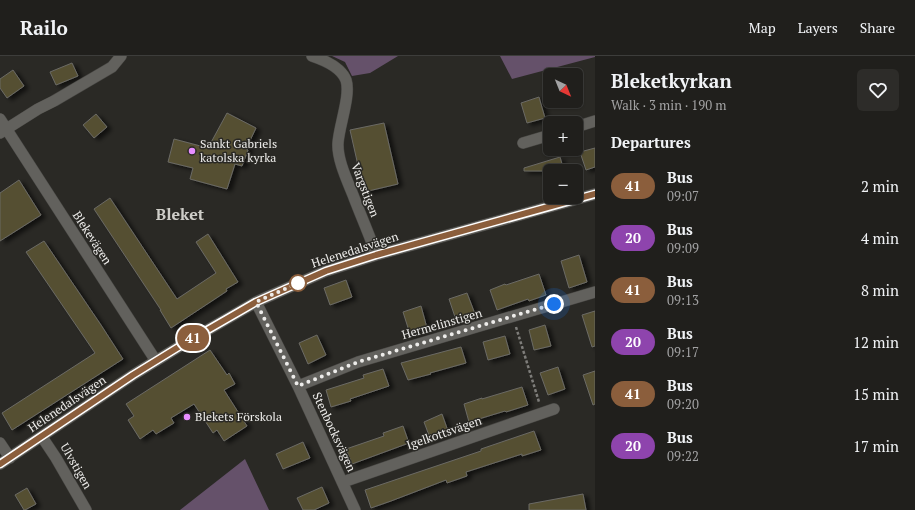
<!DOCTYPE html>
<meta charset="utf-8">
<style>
body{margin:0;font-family:"PT Serif",serif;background:#2d2c29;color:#f1f3f6;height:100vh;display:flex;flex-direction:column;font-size:15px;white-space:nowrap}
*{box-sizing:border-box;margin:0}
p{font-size:13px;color:#a2a2a3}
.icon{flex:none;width:22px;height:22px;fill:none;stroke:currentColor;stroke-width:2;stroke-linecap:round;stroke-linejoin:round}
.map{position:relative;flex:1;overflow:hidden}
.side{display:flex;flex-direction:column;background:#201f1c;width:320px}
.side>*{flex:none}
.badge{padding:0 8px;border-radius:13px;font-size:14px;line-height:26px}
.needle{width:26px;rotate:137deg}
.tools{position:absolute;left:543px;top:12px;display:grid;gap:8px}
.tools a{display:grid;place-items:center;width:40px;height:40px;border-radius:6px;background:#201f1c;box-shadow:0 1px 3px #0004,0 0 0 1px #3d3d3b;font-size:20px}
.you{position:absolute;width:20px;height:20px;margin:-10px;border:3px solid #fff;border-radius:50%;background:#1a73e8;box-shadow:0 0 0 6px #1a73e833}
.map>.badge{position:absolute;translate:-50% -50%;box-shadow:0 0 0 2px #fff}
h2{padding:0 16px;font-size:15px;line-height:36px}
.round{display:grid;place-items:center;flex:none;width:42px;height:42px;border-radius:6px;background:#2d2c29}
.head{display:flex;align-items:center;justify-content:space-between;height:68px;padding:0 16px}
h1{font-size:19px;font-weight:800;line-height:30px}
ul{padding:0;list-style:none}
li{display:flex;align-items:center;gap:12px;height:52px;padding:0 16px}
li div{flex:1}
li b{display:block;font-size:15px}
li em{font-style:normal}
li .badge{min-width:44px;font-weight:700;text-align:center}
header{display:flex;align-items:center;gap:24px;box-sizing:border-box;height:56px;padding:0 20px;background:#201f1c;border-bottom:1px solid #3d3d3b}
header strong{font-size:19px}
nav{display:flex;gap:22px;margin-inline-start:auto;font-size:14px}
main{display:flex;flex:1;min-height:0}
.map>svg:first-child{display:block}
.forest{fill:#65516a}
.building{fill:#554f31;stroke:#6b6a65;filter:url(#shadow)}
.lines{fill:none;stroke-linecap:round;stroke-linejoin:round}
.minor-casing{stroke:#474643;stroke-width:12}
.path{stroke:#7e7d7a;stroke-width:2.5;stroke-dasharray:3 2;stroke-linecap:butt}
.minor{stroke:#62615d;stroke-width:11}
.line-casing{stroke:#fff;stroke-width:9}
.line{stroke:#8b5e3c;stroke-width:6}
.walk{stroke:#edecea;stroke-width:4;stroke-dasharray:0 7.2}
.poi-dot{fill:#e88eff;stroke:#2a2925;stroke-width:1.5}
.stop-dot{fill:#fff;stroke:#8b5e3c;stroke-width:2}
.labels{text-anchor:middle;stroke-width:3;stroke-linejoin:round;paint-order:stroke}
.poi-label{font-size:12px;fill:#edecea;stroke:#2a2925;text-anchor:start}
.street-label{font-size:12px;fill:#edecea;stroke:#2a2925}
.district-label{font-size:16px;font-weight:bold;fill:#cecdc8;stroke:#2a2925}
</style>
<header>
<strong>Railo</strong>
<nav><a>Map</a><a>Layers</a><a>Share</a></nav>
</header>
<main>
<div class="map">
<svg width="595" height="454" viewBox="0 0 595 454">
<defs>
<filter id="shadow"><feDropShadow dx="4.5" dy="2.5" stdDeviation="2" flood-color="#0009"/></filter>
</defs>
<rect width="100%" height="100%" fill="#2a2925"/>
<path class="forest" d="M332 0H398L370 17 352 20 345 6Z
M500 0H595V1L512 23Z
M245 403 269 454H180Z"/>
<path class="building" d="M72 7 78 20 56 29 50 16Z
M13 14 24 30 7 42 0 32V23Z
M539 41 545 62 527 67 521 47Z
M227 57 256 72 246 93 248 94 242 110 235 108 227 133 190 123 193 112 168 106 174 83 208 92Z
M96 58 107 71 94 82 83 69Z
M384 67 398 128 364 136 350 74Z
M595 92V111L586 114 580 96Z
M560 101 564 115H524V112Z
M19 124 41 159 0 185V137Z
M110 142 177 243 216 217 196 186 208 178 238 226 226 233 227 235 171 272 160 254H161L94 153Z
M44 185 101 269 123 303 12 374 2 357 95 297 26 196Z
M579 199 587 226 569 232 561 205Z
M539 218 546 239 529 245 528 243 497 254 490 234 505 228 506 229Z
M346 224 352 241 330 249 324 232Z
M467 237 475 258 456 264 449 243Z
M421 250 427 272 410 278 403 256Z
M595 255V290L592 291 582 259Z
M545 269 551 290 534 294 529 274Z
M317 279 326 299 308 308 299 287Z
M505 280 510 298 488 304 483 286Z
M461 291 466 307 430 317 431 318 408 324 401 307Z
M210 294 227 319 229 317 235 328 224 334 247 370 224 385 217 374 213 377 194 348 171 362 174 367 156 378 153 374 140 383 128 364 134 360 126 348Z
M558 311 565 333 548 339 540 317Z
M383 313 389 330 350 343 351 345 331 351 326 334 364 322 363 319Z
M595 315V348L593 349 583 319Z
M522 331 528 349 506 356 505 355 469 366 464 348 482 342V343Z
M442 358 448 375 430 382 424 366Z
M403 370 409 387 352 408 346 393 384 380 383 377Z
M534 375 541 394 522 400V398L466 416 467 420 447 427 446 424 391 445 371 452 365 434 481 395V393Z
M303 386 310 402 283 413 276 398Z
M322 431 329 447 314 454H303L297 442Z
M27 432 36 448 25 454H24L15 439Z
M583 438 586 454H529V448Z"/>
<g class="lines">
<g class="minor-casing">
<path id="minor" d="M312 0C324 4 341 11 346 24 351 39 339 70 338 87 337 103 347 124 353 139 359 155 366 171 372 187L376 199
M0 63 156 305
M576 71 595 65
M0 77 38 53 54 45 112 11 121 0
M523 87 550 79
M256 246 298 330 355 454
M298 330 358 306 595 236
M42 381 56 402 86 454
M0 387 10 402
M0 408 133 319 185 287 256 246 326 215 376 199 595 138
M343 426 554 353"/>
</g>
<path class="path" d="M516 271 539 346"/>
<use href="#minor" class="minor"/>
</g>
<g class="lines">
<g class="line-casing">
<path id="line" d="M0 408 133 319 185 287 256 246 326 215 376 199 595 138"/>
</g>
<use href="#line" class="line"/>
<path class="walk" d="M298 227 256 246 298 330 358 306 554 248"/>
</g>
<g class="poi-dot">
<circle cx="192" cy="95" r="4"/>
<circle cx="187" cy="361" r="4"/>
</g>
<circle class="stop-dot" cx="298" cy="227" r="8"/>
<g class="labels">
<g class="poi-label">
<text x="200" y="92">Sankt Gabriels<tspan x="200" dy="14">katolska kyrka</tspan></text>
<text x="195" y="365">Blekets Förskola</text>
</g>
<g class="street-label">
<text transform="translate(365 134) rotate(69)" y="4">Vargstigen</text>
<text transform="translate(92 182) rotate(57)" y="4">Blekevägen</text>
<text transform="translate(355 194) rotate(-18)" y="4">Helenedalsvägen</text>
<text transform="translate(442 268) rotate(-16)" y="4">Hermelinstigen</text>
<text transform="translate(67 348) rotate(-34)" y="4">Helenedalsvägen</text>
<text transform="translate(334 376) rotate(65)" y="4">Stenbocksvägen</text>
<text transform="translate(444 377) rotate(-19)" y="4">Igelkottsvägen</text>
<text transform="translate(76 410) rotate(60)" y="4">Ulvstigen</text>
</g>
<g class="district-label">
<text x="180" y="164">Bleket</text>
</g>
</g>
</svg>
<div class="tools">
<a><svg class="needle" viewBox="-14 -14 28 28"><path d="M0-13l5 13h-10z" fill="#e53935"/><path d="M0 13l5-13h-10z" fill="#a2a2a3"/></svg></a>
<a>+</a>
<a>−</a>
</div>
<div class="you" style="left:554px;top:248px"></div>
<b class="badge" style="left:193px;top:282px;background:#8b5e3c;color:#fff">41</b>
</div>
<section class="side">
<div class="head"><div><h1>Bleketkyrkan</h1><p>Walk · 3 min · 190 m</p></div><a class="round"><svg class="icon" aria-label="heart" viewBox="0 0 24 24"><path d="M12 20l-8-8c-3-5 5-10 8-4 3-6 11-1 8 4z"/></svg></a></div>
<h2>Departures</h2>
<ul>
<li><span class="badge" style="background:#8b5e3c;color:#fff">41</span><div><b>Bus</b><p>09:07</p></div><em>2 min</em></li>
<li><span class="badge" style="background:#8e44ad;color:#fff">20</span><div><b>Bus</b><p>09:09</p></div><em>4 min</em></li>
<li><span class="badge" style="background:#8b5e3c;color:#fff">41</span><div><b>Bus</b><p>09:13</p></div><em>8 min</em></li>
<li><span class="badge" style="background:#8e44ad;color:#fff">20</span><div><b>Bus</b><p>09:17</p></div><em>12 min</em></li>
<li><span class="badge" style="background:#8b5e3c;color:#fff">41</span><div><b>Bus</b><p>09:20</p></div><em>15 min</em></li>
<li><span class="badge" style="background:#8e44ad;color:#fff">20</span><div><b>Bus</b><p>09:22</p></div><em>17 min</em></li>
</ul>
</section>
</main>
